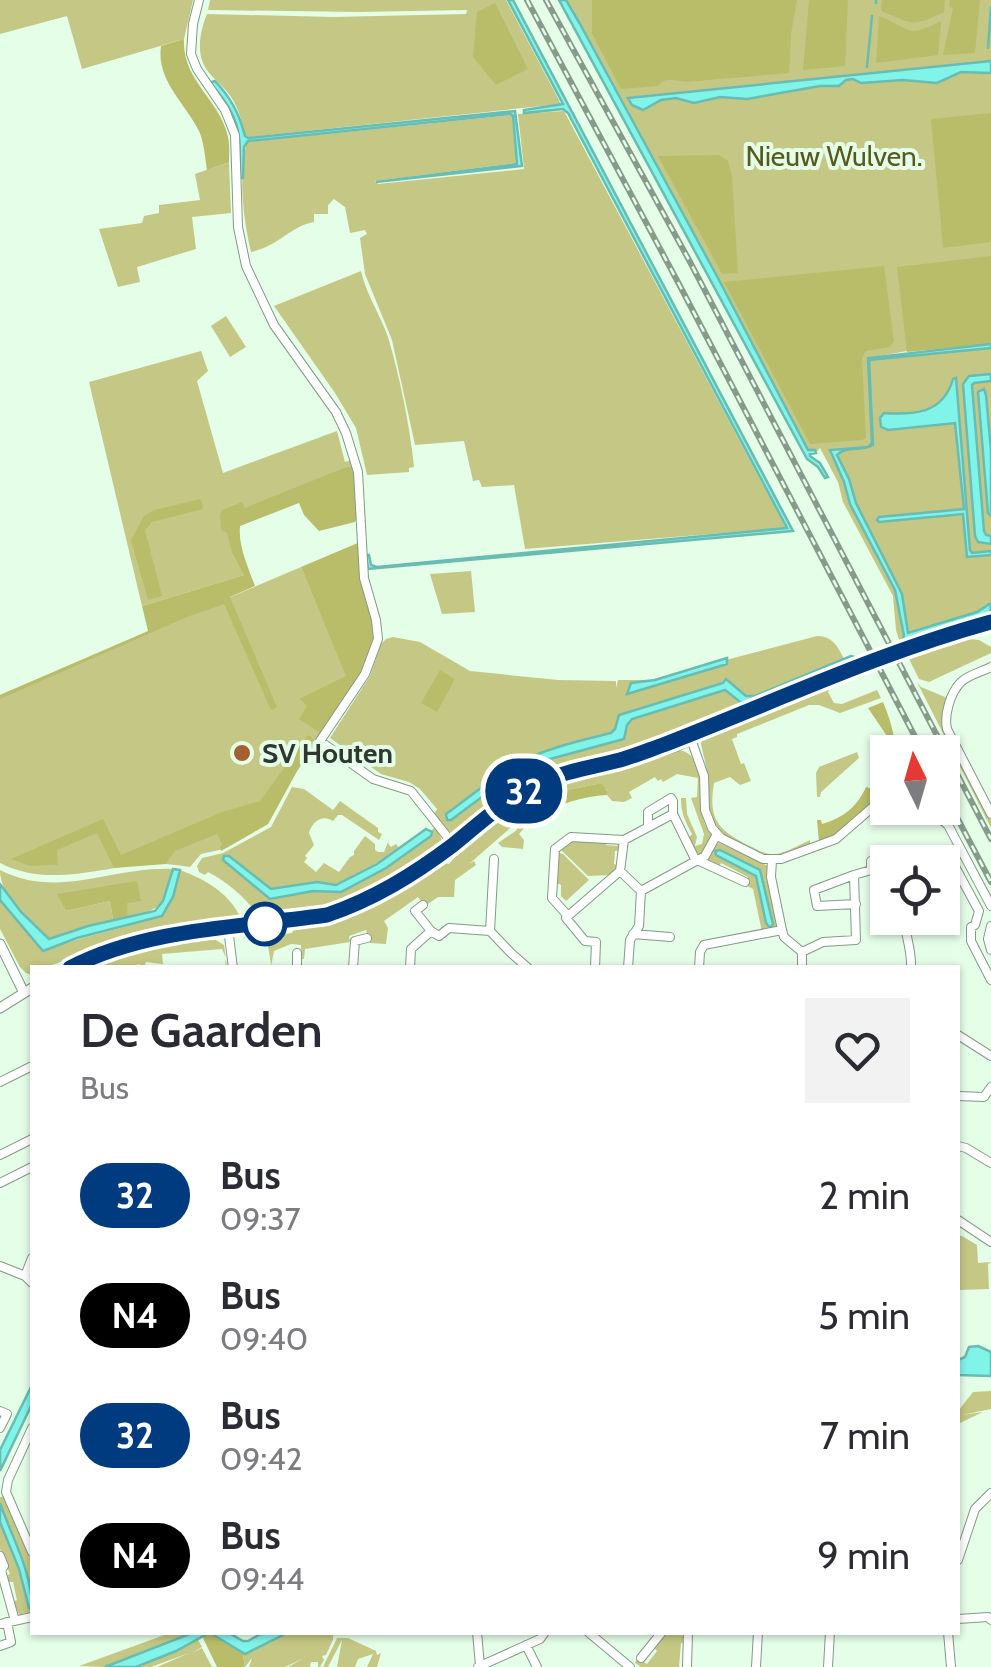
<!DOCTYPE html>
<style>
body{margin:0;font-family:Cabin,sans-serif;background:#f2f2f3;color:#2b2b33;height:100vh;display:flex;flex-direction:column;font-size:38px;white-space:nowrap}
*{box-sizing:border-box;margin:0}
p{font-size:32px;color:#7c7c81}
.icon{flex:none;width:55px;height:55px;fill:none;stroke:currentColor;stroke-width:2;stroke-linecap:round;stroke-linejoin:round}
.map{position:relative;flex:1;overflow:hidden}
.details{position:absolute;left:30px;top:965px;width:930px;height:670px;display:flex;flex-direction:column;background:#fff;border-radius:0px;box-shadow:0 2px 8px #0004}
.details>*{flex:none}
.badge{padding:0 20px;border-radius:32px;font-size:35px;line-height:65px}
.needle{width:65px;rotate:355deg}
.controls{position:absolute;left:870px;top:735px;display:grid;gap:20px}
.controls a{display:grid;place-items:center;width:90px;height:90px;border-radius:0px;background:#fff;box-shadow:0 2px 8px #0004;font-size:50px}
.map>.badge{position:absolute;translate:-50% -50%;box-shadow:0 0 0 5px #fff}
.round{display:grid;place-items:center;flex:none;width:105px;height:105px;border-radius:0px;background:#f2f2f3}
.headline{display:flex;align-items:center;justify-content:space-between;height:170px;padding:0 50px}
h1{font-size:48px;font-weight:600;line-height:75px}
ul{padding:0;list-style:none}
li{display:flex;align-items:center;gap:30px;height:120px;padding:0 50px}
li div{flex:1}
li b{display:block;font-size:38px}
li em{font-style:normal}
li .badge{min-width:110px;font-weight:700;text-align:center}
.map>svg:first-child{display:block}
.green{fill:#c4c884;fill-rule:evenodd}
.forest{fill:#b9bd6a}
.water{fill:#81f4e9;stroke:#68bcb2;stroke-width:2.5}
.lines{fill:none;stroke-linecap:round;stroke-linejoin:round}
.stream{stroke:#68bcb2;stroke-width:2.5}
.minor-casing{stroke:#829a86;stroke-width:10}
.major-casing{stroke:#829a86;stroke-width:11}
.minor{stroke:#fff;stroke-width:8}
.major{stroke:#fff;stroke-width:9}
.rail-casing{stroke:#889a8b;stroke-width:6}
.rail{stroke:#e4fee8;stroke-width:2.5;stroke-dasharray:8;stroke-linecap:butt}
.line-casing{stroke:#fff;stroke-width:22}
.line{stroke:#003b80;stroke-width:15}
.poi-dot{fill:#a46030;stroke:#e4fee8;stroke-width:4}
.stop-dot{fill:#fff;stroke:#003b80;stroke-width:5}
.labels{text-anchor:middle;stroke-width:8;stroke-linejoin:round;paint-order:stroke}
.park-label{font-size:28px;fill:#57591d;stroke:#e4fee8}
.poi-label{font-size:28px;font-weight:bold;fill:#2e3830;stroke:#e4fee8;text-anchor:start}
</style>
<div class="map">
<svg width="991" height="1667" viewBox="0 0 991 1667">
<rect width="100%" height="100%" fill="#e4fee8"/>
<path class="green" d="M0 0H193L184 39 82 69 67 16 0 34Z
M210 0H506L561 104 249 137 245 135C242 122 239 109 231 97 226 89 217 82 210 74 195 57 199 34 207 14L333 17 466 14 467 10 359 12 208 10Z
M566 0H991V342L907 351 868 358 869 372 868 361 871 359 991 348V374L969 376 963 384 975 536 981 544H991V551L971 553 970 550 956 378 953 379C943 414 914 415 884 413L888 430 955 423 964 509 878 518 895 521 964 514 967 556 991 555V603L977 612 908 633 902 594 856 503 849 479 838 456 841 451 852 448 830 453 844 482 850 504 895 590 904 636 900 643 896 630 893 596 843 502 838 482 820 448 816 453 815 450H808L719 280Z
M564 111 786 528 525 549 514 485 482 487 479 480 473 481 464 441 415 445 392 340 365 274 360 238 367 234 365 230 350 233 345 207 334 199 328 205V214H314V222C291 226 277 247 251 252 243 218 238 176 247 142L512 115 516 163 375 181 378 184 524 169 518 114Z
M229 162 231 213 192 217 196 249 137 267 140 282 118 287 99 229 142 223 144 216 159 213V205L200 200 195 174Z
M361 271C366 294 380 314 388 337 400 378 410 426 414 467L409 468V472L367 475 356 428 335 393 274 306Z
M226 316 246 347 230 357 211 326Z
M201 351 208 371 197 381 223 473 337 431 345 462 354 459 355 468 348 466 245 509 227 513 244 575 142 606 89 382Z
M991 381V450L986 392H978L988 513 991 516V536H988L984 531 972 385 974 383Z
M301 567 347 676 300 700 307 705 322 734 297 771 268 824 224 849 201 854 190 867C176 865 163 863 150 864 99 867 49 888 0 863V695Z
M471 571 475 612 442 614 430 574Z
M817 636C832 636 838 646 844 659L755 696H745L727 679 723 683 619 715 615 729 611 733C587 739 563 744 541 753 506 767 476 792 446 814L449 819 451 820 498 785 539 762 624 739 627 725 632 719 722 691 730 692 742 703 771 698 643 750 567 770 461 832 452 833 444 828 434 814 437 809 420 789 409 782 381 774 330 738 370 676 381 644 386 639 393 637 420 642 470 671 558 680 616 681V688L618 680H650Z
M969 639 979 640 991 647V653L929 682 919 679 909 659Z
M833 681 828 692 834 703 842 704 877 690 881 698 840 713 819 705H809L737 734V737L732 739 741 764 744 763 751 781 740 785 730 777 714 783C708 820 718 830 750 846 760 851 769 857 781 853 789 851 801 844 810 840V845L775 857 765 856 721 834 710 814 707 770 701 744 702 740Z
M917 682 921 687 945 697 947 700 942 717 943 729 991 820V828Z
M680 750C716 760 689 815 712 834L701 854 696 853 689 838 692 834C685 821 681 813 681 798H686L687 814 697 837 695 846 702 844 704 834 691 798 697 797 698 778 677 774 663 782 661 779 658 781 655 777 629 792 632 798 624 802 612 801 607 795V790L597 784 568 790 564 796 553 799 532 814 535 816 519 834 524 840 523 849 502 847 498 843 517 830 515 824 469 864 474 861 476 865 455 880 454 897H438L425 906 418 897 384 921 388 928 386 944 370 943 366 930 349 936 350 942 305 949 304 959H300L301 945 291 944 274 951 271 967 269 968 271 964 267 940 270 936 292 933 294 929 367 906 438 862 449 864C487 820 516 792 573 774 608 764 645 762 680 750Z
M857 752 859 758 821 792 820 797H817L816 773 819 767Z
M292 787 304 789 333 810 340 801 378 828V832L382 834 379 840 342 815H338L333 821C322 814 312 822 309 833L314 845 305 856 307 858 304 862 316 872 324 863 339 872 350 857 354 855V851L365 836 375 844V850L378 852H384L390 837 388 843 391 847 396 844 400 850 336 885 312 882 274 889 268 888 230 856 225 858 224 861 270 899 313 891 350 888 402 858 436 826 443 843 440 848C411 870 379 896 343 904 322 909 300 910 279 913L274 911 257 914C244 896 227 882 208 872L205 875 199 872 197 866 202 858 223 853 271 827Z
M571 839 605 841 606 845 617 846 620 842 621 850 615 851 614 864 619 867 612 875 588 876 560 849Z
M719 843 768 866 777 928 762 932 753 889 745 885 748 877 721 863 719 866 709 861 708 858 715 845ZM720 850 755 867 763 879 773 924 770 928 766 923 756 876 716 855 715 851Z
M557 852 563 854 589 880 566 901 561 896V885L557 883Z
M173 869C162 904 166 909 128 917L126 903 58 894 66 911 110 901 113 920 73 930 48 939C28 923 0 896 0 870 59 900 112 866 173 869Z
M180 870C206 880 228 892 241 918 197 923 150 928 107 942 81 951 61 967 32 968V975L26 973 20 967 0 929V900L43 951C82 936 123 929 162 916Z
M214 939 224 945 227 967H225L226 958 222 949 162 954 163 964 146 962 144 967 139 964 128 967 89 968C130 949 170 945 214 939Z
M958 1236H962L977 1245 978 1263 991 1262 988 1264 989 1289 960 1290V1294H958Z
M991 1391V1409L962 1415 983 1412 958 1424V1415H960L958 1411 973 1392Z
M0 1497H3L8 1503 32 1563V1598L23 1562 0 1503Z
M0 1522 19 1569 29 1608 32 1613 26 1615 24 1613 21 1616 16 1611 13 1602 17 1600 13 1582H8L6 1576 10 1574 0 1549Z
M302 1632 333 1633V1640L326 1655 322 1656 324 1660 320 1667H318V1662H311L310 1667H288L302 1659 285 1667H249L252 1658 245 1667 243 1654 287 1633Z
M170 1633H192L105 1667 79 1666Z
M669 1633 680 1634 685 1637 686 1643H681L679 1667H641L635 1663 637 1658 647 1664 657 1651 653 1647 664 1634Z
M197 1638 202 1647 192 1653 202 1648 212 1667H157L189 1653 151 1667H136L190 1644Z
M337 1638H348L376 1651 377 1655 381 1653 377 1667H367L373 1654 358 1659 355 1667H337L342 1640 328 1667H323Z"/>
<path class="forest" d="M592 0H797L791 34 789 73 685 82C675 81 666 76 658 86L621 89 592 34Z
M809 0H848L845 66 803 70Z
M882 0H945L944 12C910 28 914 24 881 11Z
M950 0H980L975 53 943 55 953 8 949 7Z
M495 3 528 69 496 85 473 57 477 12Z
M879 16C912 29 905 39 941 21L938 55 876 63Z
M184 39C182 81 220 99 228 137 230 145 229 154 229 162L207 170C205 157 204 142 199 131 185 103 156 80 161 46Z
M991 113V242L943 248 931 119Z
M719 155 728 161 732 176 738 273 722 274 658 156Z
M991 256V344L907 352 897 267Z
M884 266 894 341 890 347 866 351 862 358 866 438 862 440 810 444 724 282Z
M348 466 355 468 359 511 355 522 319 531 304 515 299 503 240 526C238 546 248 567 255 586L230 597 277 707 271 710 224 604 187 617 0 699V695L148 631 142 606 244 575 232 552 227 533 221 530 220 515 222 510 242 502 245 508Z
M201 499 203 509 152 522 145 530 162 596 148 600 131 540 144 516 154 510Z
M360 542 362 577 375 637 369 663 322 734 299 719 307 706 299 699 346 676 301 567Z
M440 670 455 679 437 712 421 703Z
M883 702C890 719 895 734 895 752H888L887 800 836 835 819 842 817 820H821L822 824C843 818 857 807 866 787L878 791 883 790C888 773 883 758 886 742L889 739 868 708Z
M308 735 317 742 297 771 268 824 221 851 220 846 222 844 217 834 175 851 166 864 114 868 97 833 57 850 58 865 30 866 11 859 103 819 121 855 222 812 260 801Z
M597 784H602L607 791V795C582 796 558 805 535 816L531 814 532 810 564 796V792L568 790Z
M137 881 141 901 127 903 128 917 113 920 110 901 66 911 57 894Z
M207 1634H212L243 1654 245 1667H217L202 1636Z"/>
<path class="water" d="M508 0H513L793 531 368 569 366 555H369L371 565 377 567 787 528 568 113 563 109 524 113V110L563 104Z
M559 0H566L580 24 719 280 808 450H815L816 453 810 454V456L820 463 828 477 825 478 818 467 807 459Z
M991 61V73L961 72 937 83 903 80 861 83 853 79 846 80 839 86H820L747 99 720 97 694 103 676 98 661 100 643 110 632 105 628 98Z
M215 81C231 98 239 113 245 136L248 138 515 111 522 166 376 182 517 164 513 116 511 114 248 141 244 147 243 178H240C240 135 242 119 212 85V82Z
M991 344V348L869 360 873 445C862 452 847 445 837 455L849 479 856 503 902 594 908 633 977 612 991 603 990 617 933 634 771 698 744 705 725 690 632 719 627 725 624 739 539 762 498 785 451 820H447L446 814C476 792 506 767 541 753 563 744 587 739 611 733L615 729 619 715 723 683 726 679 746 696H755L844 659 851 656 859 658 902 642 904 636 895 590 850 504 844 482 830 450 868 447 872 443 868 358Z
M991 374V381L974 383 972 385 984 531 986 535 991 536V544L978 542 975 536 963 384 969 376Z
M956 378 970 550 972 553 991 551V555L967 557 963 514 879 522 877 520 879 517 964 509 955 423 888 430 881 427 880 418 884 413C914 415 943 414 953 379Z
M984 389 986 395 991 450V516L988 513 978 392Z
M727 658V664L627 694 631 683 655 680Z
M426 829 432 832 431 836 386 868 341 892 313 891 270 899 223 860 224 856H229L271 889 317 882 336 885 377 864Z
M720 850 760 870 773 924 770 928 766 923 756 876 716 855 715 851Z
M173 869 180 870 173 897 162 916 77 938 43 951 0 900V884L21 912 49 939 88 926 155 911 163 901Z
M978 1346 991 1352V1376L958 1375V1360L965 1357 969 1347Z
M32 1385V1404L0 1471V1450Z
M0 1503C12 1538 33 1573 32 1611L29 1608 19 1569 0 1522Z
M192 1633H229L243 1641H248L262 1633H287L245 1654 212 1634H207L176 1651 136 1667H105Z"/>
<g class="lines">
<path class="stream" d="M876 3V0
M988 48 991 7
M867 67 872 16"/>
<g class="minor-casing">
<path id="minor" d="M199 0 193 24 191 54 197 69 225 110 235 135 238 227 246 266 274 325 336 412 346 433 358 472 364 578 376 620 378 639 365 674 320 741 373 779 411 791 453 844
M991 667C981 672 968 675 961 682 950 693 944 715 947 729L991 814
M691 739 704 776 705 810 712 828 721 838 763 859H781L836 839 874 806 888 802
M913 808 938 817 948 825 991 906
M870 811 887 808 915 811
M648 827V812L671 798 673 801V814
M947 852 979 911 975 925 971 927V941L991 980
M494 859 490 931 511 953 528 968
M772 860 771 877 782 930 784 937 802 952V968
M926 862 951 850
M620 871 624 840
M854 875 814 890 817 906 856 904
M641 891 620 871 568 916 552 898 555 849 571 837 624 840 673 814 695 859 745 882
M423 905 415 911 431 931
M568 916 566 918 585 941 596 942 595 968
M904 918C905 935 912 949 911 968
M991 926 988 939 991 950
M228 928 233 968
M633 934 670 937
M802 952 823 942 856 940 854 875 871 870V861
M297 968V953
M353 968 355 941 367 938
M410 968 411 949 431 931 439 936 449 928 490 931
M628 968 630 940 639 926 641 891 705 856 717 834
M699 968 700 952 704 945 782 930
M958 1035 991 1056
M0 1082 32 1066
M958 1096 984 1097 991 1087
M958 1146 966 1148 991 1163
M0 1155 32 1139
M0 1183 32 1167
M958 1220 991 1242
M0 1266 25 1276 32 1283
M25 1276 32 1258
M0 1411 7 1414 0 1428
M32 1428 8 1480 6 1492 32 1552
M0 1556 4 1566 1 1570 15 1621
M958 1560 975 1509 991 1493
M958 1619 988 1617 991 1620
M0 1624 32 1617
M477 1632 480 1666
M588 1632 630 1667
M948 1632 951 1667
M526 1645 537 1667
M0 1646 11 1642 7 1622
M641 1658 662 1632
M478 1667 540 1639 545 1632
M687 1667 688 1632
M756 1667 758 1632
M828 1667 830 1632"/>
</g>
<g class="major-casing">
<path id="major" d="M666 744 730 718
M0 944 24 993
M71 968C145 927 244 928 327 915 364 902 398 886 430 862 463 838 493 809 529 788 574 763 629 763 677 746L863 664 924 642 991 622
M0 1008 32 988"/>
</g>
<use href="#minor" class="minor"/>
<use href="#major" class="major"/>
<g class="rail-casing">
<path id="rail" d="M527 0 680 286 923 752
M546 0 689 260 991 839
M942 789 991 882"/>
</g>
<use href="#rail" class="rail"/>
</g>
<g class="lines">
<g class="line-casing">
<path id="line" d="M70 968C146 928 244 927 327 915 374 899 413 875 453 845 480 823 507 798 539 783 565 771 593 767 620 760 634 756 649 750 663 745 772 703 878 653 991 622"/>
</g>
<use href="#line" class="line"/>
</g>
<circle class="poi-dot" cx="242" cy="753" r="10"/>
<circle class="stop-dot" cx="265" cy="924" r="20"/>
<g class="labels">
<g class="park-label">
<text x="834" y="166">Nieuw Wulven.</text>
</g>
<g class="poi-label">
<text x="262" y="763">SV Houten</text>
</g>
</g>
</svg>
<div class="controls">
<a><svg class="needle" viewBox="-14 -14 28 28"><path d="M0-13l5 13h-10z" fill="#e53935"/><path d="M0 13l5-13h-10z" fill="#7c7c81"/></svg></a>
<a><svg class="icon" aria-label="locate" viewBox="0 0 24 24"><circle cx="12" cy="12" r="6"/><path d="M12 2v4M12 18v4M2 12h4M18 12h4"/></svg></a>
</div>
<b class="badge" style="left:524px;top:791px;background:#003b80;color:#fff">32</b>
<section class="details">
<div class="headline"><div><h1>De Gaarden</h1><p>Bus</p></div><a class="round"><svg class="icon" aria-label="heart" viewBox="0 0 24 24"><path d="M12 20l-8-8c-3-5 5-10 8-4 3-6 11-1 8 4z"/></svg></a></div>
<ul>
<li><span class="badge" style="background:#003b80;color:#fff">32</span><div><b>Bus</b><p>09:37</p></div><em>2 min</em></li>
<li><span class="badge" style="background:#000;color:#fff">N4</span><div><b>Bus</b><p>09:40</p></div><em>5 min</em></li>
<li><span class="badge" style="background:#003b80;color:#fff">32</span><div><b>Bus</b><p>09:42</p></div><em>7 min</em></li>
<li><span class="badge" style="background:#000;color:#fff">N4</span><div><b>Bus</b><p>09:44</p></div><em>9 min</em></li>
</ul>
</section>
</div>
